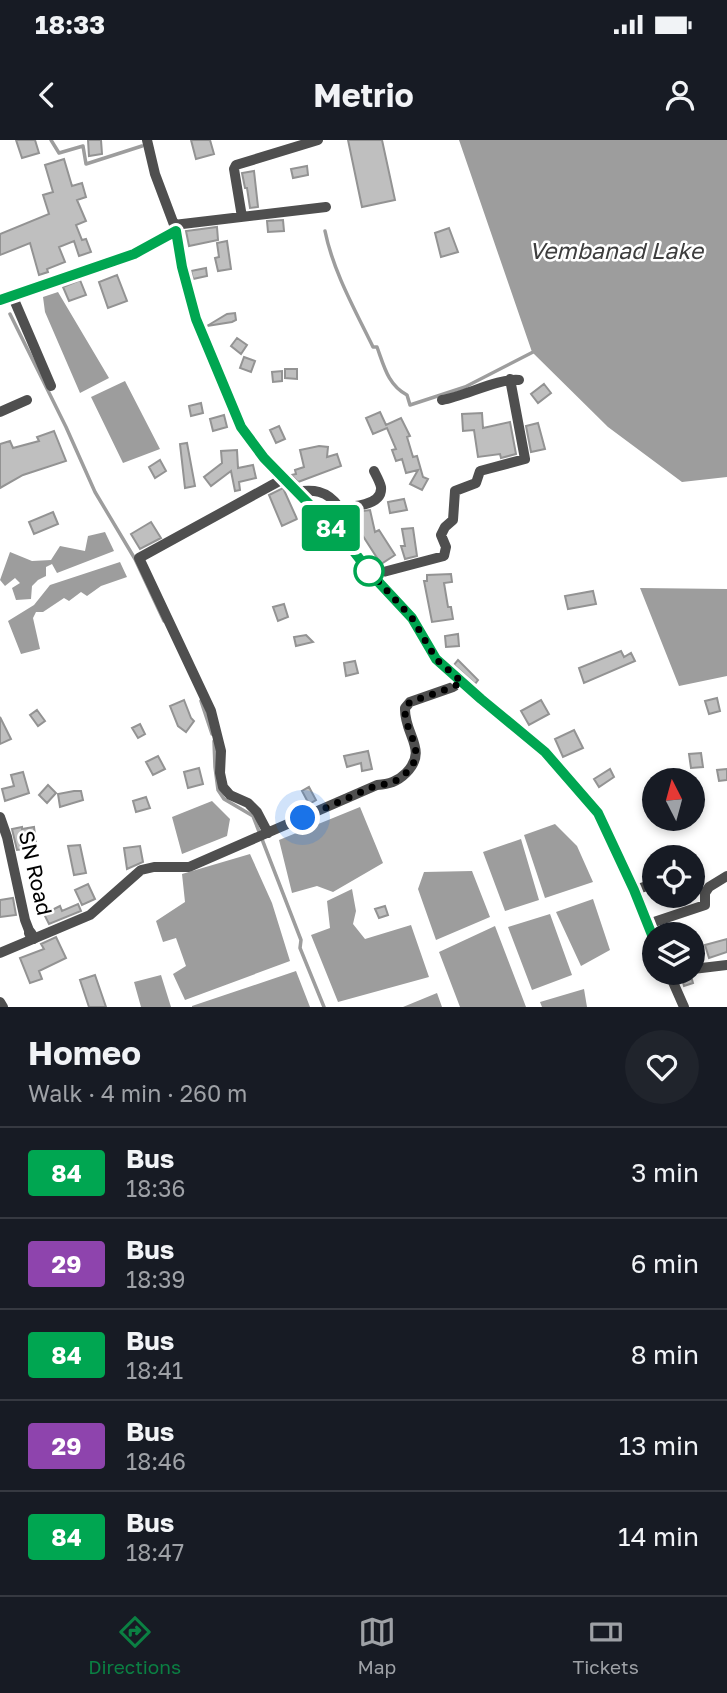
<!DOCTYPE html>
<meta charset="utf-8">
<style>
body{margin:0;font-family:"Golos Text",sans-serif;background:#20242c;color:#f1f3f6;height:100vh;display:flex;flex-direction:column;font-size:26px;white-space:nowrap}
*{box-sizing:border-box;margin:0}
p{font-size:23px;color:#9ea1a6}
.icon{flex:none;width:38px;height:38px;fill:none;stroke:currentColor;stroke-width:2;stroke-linecap:round;stroke-linejoin:round}
.map{position:relative;height:867px;overflow:hidden}
.drawer{display:flex;flex-direction:column;background:#171b24;flex:1}
.drawer>*{flex:none}
.badge{padding:0 14px;border-radius:5px;font-size:24px;line-height:46px}
.needle{width:46px;rotate:354deg}
.tools{position:absolute;left:642px;top:628px;display:grid;gap:14px}
.tools a{display:grid;place-items:center;width:63px;height:63px;border-radius:50%;background:#171b24;box-shadow:0 4px 10px #0003;font-size:35px}
.you{position:absolute;width:35px;height:35px;margin:-18px;border:5px solid #fff;border-radius:50%;background:#1a73e8;box-shadow:0 0 0 10px #1a73e833}
.map>.badge{position:absolute;translate:-50% -50%;box-shadow:0 0 0 4px #fff}
.round{display:grid;place-items:center;flex:none;width:74px;height:74px;border-radius:37px;background:#20242c}
.head{display:flex;align-items:center;justify-content:space-between;height:119px;padding:0 28px}
h1{font-size:33px;font-weight:700;line-height:52px}
ul{padding:0;list-style:none}
li{display:flex;align-items:center;gap:21px;height:91px;padding:0 28px;border-top:2px solid #363941}
li div{flex:1}
li b{display:block;font-size:26px}
li em{font-style:normal}
li .badge{min-width:77px;font-weight:700;text-align:center}
.status{display:flex;justify-content:space-between;align-items:center;height:49px;padding:0 35px;background:#171b24;direction:ltr}
.status svg{height:19px;fill:currentColor}
header{display:flex;justify-content:space-between;align-items:center;height:91px;padding:0 28px;background:#171b24;font-size:32px;font-weight:700}
.menu{display:flex;justify-content:space-around;align-items:center;height:98px;border-top:2px solid #363941;background:#171b24;font-size:19px;color:#9ea1a6}
.menu a{display:grid;justify-items:center;gap:4px}
.menu .current{color:#0b8043}
.map>svg:first-child{display:block}
.water{fill:#9d9d9d}
.lines{fill:none;stroke-linecap:round;stroke-linejoin:round}
.stream{stroke:#9d9d9d;stroke-width:3.5}
.building{fill:#bfbfbf;stroke:#939393;stroke-width:2}
.minor{stroke:#4f4f4f;stroke-width:10}
.tertiary{stroke:#4f4f4f;stroke-width:12}
.line-casing{stroke:#fff;stroke-width:16}
.line{stroke:#00a651;stroke-width:10}
.walk{stroke:#000;stroke-width:7;stroke-dasharray:0 12.6}
.stop-dot{fill:#fff;stroke:#00a651;stroke-width:3.5}
.labels{text-anchor:middle;stroke-width:5;stroke-linejoin:round;paint-order:stroke}
.street-label{font-size:21px;fill:#000;stroke:#fff}
.water-label{font-size:23px;font-style:italic;fill:#3e3e3e;stroke:#fff}
</style>
<div class="status"><b>18:33</b><svg viewBox="0 0 49 12"><path d="M0 12V9h3v3zM5 12V6h3v6zM10 12V3h3v9zM15 12V0h3v12zM26 1h20v11H26zM47 4h2v5h-2z"/></svg></div>
<header><svg class="icon" aria-label="back" viewBox="0 0 24 24"><path d="M15 5l-7 7 7 7"/></svg>Metrio<svg class="icon" aria-label="person" viewBox="0 0 24 24"><circle cx="12" cy="8" r="4"/><path d="M4 21q1-7 8-7t8 7"/></svg></header>
<div class="map">
<svg width="727" height="867" viewBox="0 0 727 867">
<rect width="100%" height="100%" fill="#fff"/>
<path class="water" d="M459 0H727V337L682 342 608 287 532 212Z
M58 152 109 238 80 253 45 172 43 157Z
M125 241 160 309 123 323 91 257Z
M105 392 114 411 57 433 52 424 46 427V436L38 440 32 446 31 459 16 460 12 448 20 443 15 438 5 446 0 440 10 412 32 421 51 420 60 406 85 411 88 396Z
M120 422 127 437 101 446 87 456 81 452 69 461 64 458 43 472H36L33 478 40 509 21 514 8 481 34 465 50 445Z
M640 448 727 449V536L679 546Z
M212 661 230 679 227 696 182 714 172 677Z
M360 667 383 723 333 752 317 746 292 753 279 700Z
M555 684 577 706 593 742 545 758 524 695Z
M521 699 539 760 505 771 483 712Z
M250 714 272 763 290 821 185 860 173 834 186 826 176 798 163 802 156 781 185 762 182 734Z
M472 731 490 777 436 800 418 749 424 732Z
M352 749 356 771 353 784 365 799 411 785 429 837 338 862 311 795 330 788 327 761Z
M593 759 610 810 581 826 556 772Z
M550 774 572 835 532 850 508 787Z
M495 786 526 867H460L439 812Z
M296 831 310 867H192V866Z
M161 835 171 867H141L134 842Z
M584 849 587 867H542L540 862Z
M437 853 442 867H403Z"/>
<g class="lines">
<path class="stream" d="M51 0 59 13 83 6 86 24 142 6
M325 91C333 131 355 170 373 207H377C384 226 388 245 407 255L410 265 465 247 537 210
M10 174 66 287 95 352 135 419 164 481
M201 561 212 594
M214 601 215 627 218 650 224 659 253 676 301 800 300 808 324 867"/>
</g>
<path class="building" d="M16 0H35L39 13 22 18Z
M88 0H101L102 14 89 16Z
M191 0H210L214 14 196 19Z
M348 0H382L395 60 362 67Z
M64 19 72 46 82 43 86 57 77 60 86 81 76 85 82 100 86 99 91 112 79 116 74 101 59 107 65 122 47 129 48 132 39 135 30 103 0 115V94L49 74 43 55 53 52 45 25Z
M307 26 308 35 293 38 291 29Z
M254 31 258 67 250 68 247 48H245L242 33Z
M283 80 284 91 268 92 267 81Z
M217 87 218 100 189 106 186 91Z
M449 88 458 112 441 117 435 93Z
M227 101 231 129 218 131 215 118 219 117 217 103Z
M206 128 207 136 193 139 191 131Z
M117 135 127 161 108 168 99 142Z
M80 140 86 155 69 161 63 147Z
M235 173 236 180 232 182 207 186 227 174Z
M237 198 247 205 241 214 231 206Z
M244 217 255 221 251 232 240 228Z
M285 229H297V239L285 238Z
M282 231V241L273 242 272 232Z
M544 244 551 253 538 263 531 254Z
M201 263 203 273 191 276 189 266Z
M380 272 386 285 401 278 410 296 407 297 413 317 417 316 423 337 428 339 422 350 410 344 418 330 406 333 402 319 396 321 392 310 396 309 387 288 373 294 366 278Z
M482 273 483 288 510 282 516 314 501 318 500 314 478 317 474 290 463 291 462 274Z
M224 275 227 287 213 291 210 279Z
M538 283 545 309 531 312 526 286Z
M279 286 285 299 276 303 270 290Z
M54 291 66 321 23 335 0 348V304L10 301 13 308 39 301 37 297Z
M187 303 195 346 185 348 180 304Z
M319 306 328 307 327 317 337 314 341 326 298 342 291 335 296 334 295 330 304 327 300 310Z
M237 310 238 328 253 325 256 338 239 342 240 350 235 351 231 331 211 346 204 337 222 323 221 311Z
M160 320 166 331 155 338 149 327Z
M283 348 297 379 282 386 269 355Z
M404 359 407 370 390 373 388 362Z
M370 370 375 392 379 390 395 415 381 424 361 393H358L357 379 342 384 341 374Z
M53 372 58 384 34 394 29 382Z
M151 382 161 398 140 409 131 394Z
M413 388 417 416 405 419 401 406H405L402 389Z
M451 434 452 442 444 443 448 467H451L453 479 432 482 424 441H427V435Z
M593 451 596 464 568 469 565 456Z
M284 464 288 477 278 481 273 467Z
M458 494 459 506 446 507 445 496Z
M306 495 313 502 296 506 294 497Z
M621 511 624 517 631 513 635 521 584 543 579 528Z
M458 520 478 540 475 544 454 525Z
M355 521 358 533 346 536 344 523Z
M717 558 720 571 709 574 705 561Z
M184 560 191 578 194 581 186 592 178 586 170 566Z
M541 560 549 574 529 585 521 571Z
M37 570 45 581 38 586 30 575Z
M0 577 11 599 0 604Z
M140 584 145 594 138 598 132 588Z
M574 590 583 608 563 617 555 599Z
M368 611 372 629 362 631 361 623 347 627 344 616Z
M701 613 703 627 691 628 689 614Z
M158 616 165 629 153 635 146 622Z
M199 628 203 644 188 648 184 632Z
M610 629 614 637 599 647 594 639Z
M727 629V640L719 641 717 630Z
M23 632 29 653 5 661 2 649 14 646 11 635Z
M48 645 56 653 47 663 39 655Z
M309 647 316 660 309 664 302 651Z
M74 651H81L83 660 60 667 58 654Z
M146 657 150 668 136 672 133 661Z
M22 687V689L34 687 36 702 24 704 25 709 17 710 12 689Z
M80 705 86 733 74 735 68 706Z
M140 706 143 722 127 729 124 708Z
M88 744 95 759 82 765 75 750Z
M13 758 16 775 0 777V760Z
M78 764 81 771 49 784 44 774 60 766 62 771Z
M385 766 388 775 379 778 375 769Z
M56 797 66 818 39 831 42 839 30 843 20 818 44 809 41 804Z
M727 799V812L709 818 705 805Z
M686 833 691 836 693 843 684 846 681 835Z
M95 835 106 867H89L80 840Z"/>
<g class="lines">
<path class="minor" d="M147 0 155 34 176 90
M242 77 234 29 236 25 318 0
M174 85 326 67
M12 155 51 246
M0 160 134 114 176 91 182 127 196 179 241 287 264 318 348 404 372 435 412 478 436 519 481 559 545 612 598 673 634 750 654 800
M442 260C465 256 499 238 519 240
M0 272 27 260
M295 352C313 349 327 350 339 367 351 367 383 366 381 347 380 342 376 335 374 331
M372 435 444 416 446 407 441 395 445 387 453 380 455 351 476 343 480 331 525 319 510 239
M0 677 7 697 25 780 30 793
M268 693 257 672 248 663 230 655 223 647 220 633 221 611 211 571 139 418 283 339
M634 750 654 744
M648 784 705 765V753L709 747 727 736
M0 813 90 775 141 730 154 727H189L377 645C389 644 397 642 406 633 429 610 404 595 405 568L410 562 453 547 462 542
M693 829 727 825
M669 833 684 867
M0 862 3 867"/>
<path class="tertiary" d="M30 793 33 798"/>
</g>
<g class="lines">
<g class="line-casing">
<path id="line" d="M0 160 134 114 176 91 182 127 196 179 241 287 264 318 348 404 372 435 412 478 436 519 481 559 545 612 598 673 634 750 654 800"/>
</g>
<use href="#line" class="line"/>
<path class="walk" d="M303 678 377 645C389 644 397 642 406 633 429 610 404 595 405 568L410 562 453 547 462 542 436 519 412 478 369 431"/>
</g>
<circle class="stop-dot" cx="369" cy="431" r="14"/>
<g class="labels">
<g class="street-label">
<text transform="translate(35 733) rotate(77)" y="7">SN Road</text>
</g>
<g class="water-label">
<text x="616" y="119">Vembanad Lake</text>
</g>
</g>
</svg>
<div class="tools">
<a><svg class="needle" viewBox="-14 -14 28 28"><path d="M0-13l5 13h-10z" fill="#e53935"/><path d="M0 13l5-13h-10z" fill="#9ea1a6"/></svg></a>
<a><svg class="icon" aria-label="locate" viewBox="0 0 24 24"><circle cx="12" cy="12" r="6"/><path d="M12 2v4M12 18v4M2 12h4M18 12h4"/></svg></a>
<a><svg class="icon" aria-label="layers" viewBox="0 0 24 24"><path d="M12 4l9 5-9 5-9-5zM3 14l9 5 9-5"/></svg></a>
</div>
<div class="you" style="left:303px;top:678px"></div>
<b class="badge" style="left:331px;top:388px;background:#00a651;color:#fff">84</b>
</div>
<section class="drawer">
<div class="head"><div><h1>Homeo</h1><p>Walk · 4 min · 260 m</p></div><a class="round"><svg class="icon" aria-label="heart" viewBox="0 0 24 24"><path d="M12 20l-8-8c-3-5 5-10 8-4 3-6 11-1 8 4z"/></svg></a></div>
<ul>
<li><span class="badge" style="background:#00a651;color:#fff">84</span><div><b>Bus</b><p>18:36</p></div><em>3 min</em></li>
<li><span class="badge" style="background:#8e44ad;color:#fff">29</span><div><b>Bus</b><p>18:39</p></div><em>6 min</em></li>
<li><span class="badge" style="background:#00a651;color:#fff">84</span><div><b>Bus</b><p>18:41</p></div><em>8 min</em></li>
<li><span class="badge" style="background:#8e44ad;color:#fff">29</span><div><b>Bus</b><p>18:46</p></div><em>13 min</em></li>
<li><span class="badge" style="background:#00a651;color:#fff">84</span><div><b>Bus</b><p>18:47</p></div><em>14 min</em></li>
</ul>
</section>
<nav class="menu">
<a class="current"><svg class="icon" aria-label="directions" viewBox="0 0 24 24"><path d="M12 3l9 9-9 9-9-9zM9 14v-3h6M13 9l2 2-2 2"/></svg>Directions</a>
<a><svg class="icon" aria-label="map" viewBox="0 0 24 24"><path d="M3 6l6-2 6 2 6-2v14l-6 2-6-2-6 2zM9 4v14M15 6v14"/></svg>Map</a>
<a><svg class="icon" aria-label="tickets" viewBox="0 0 24 24"><path d="M3 7h18v10H3zM15 7v10"/></svg>Tickets</a>
</nav>
